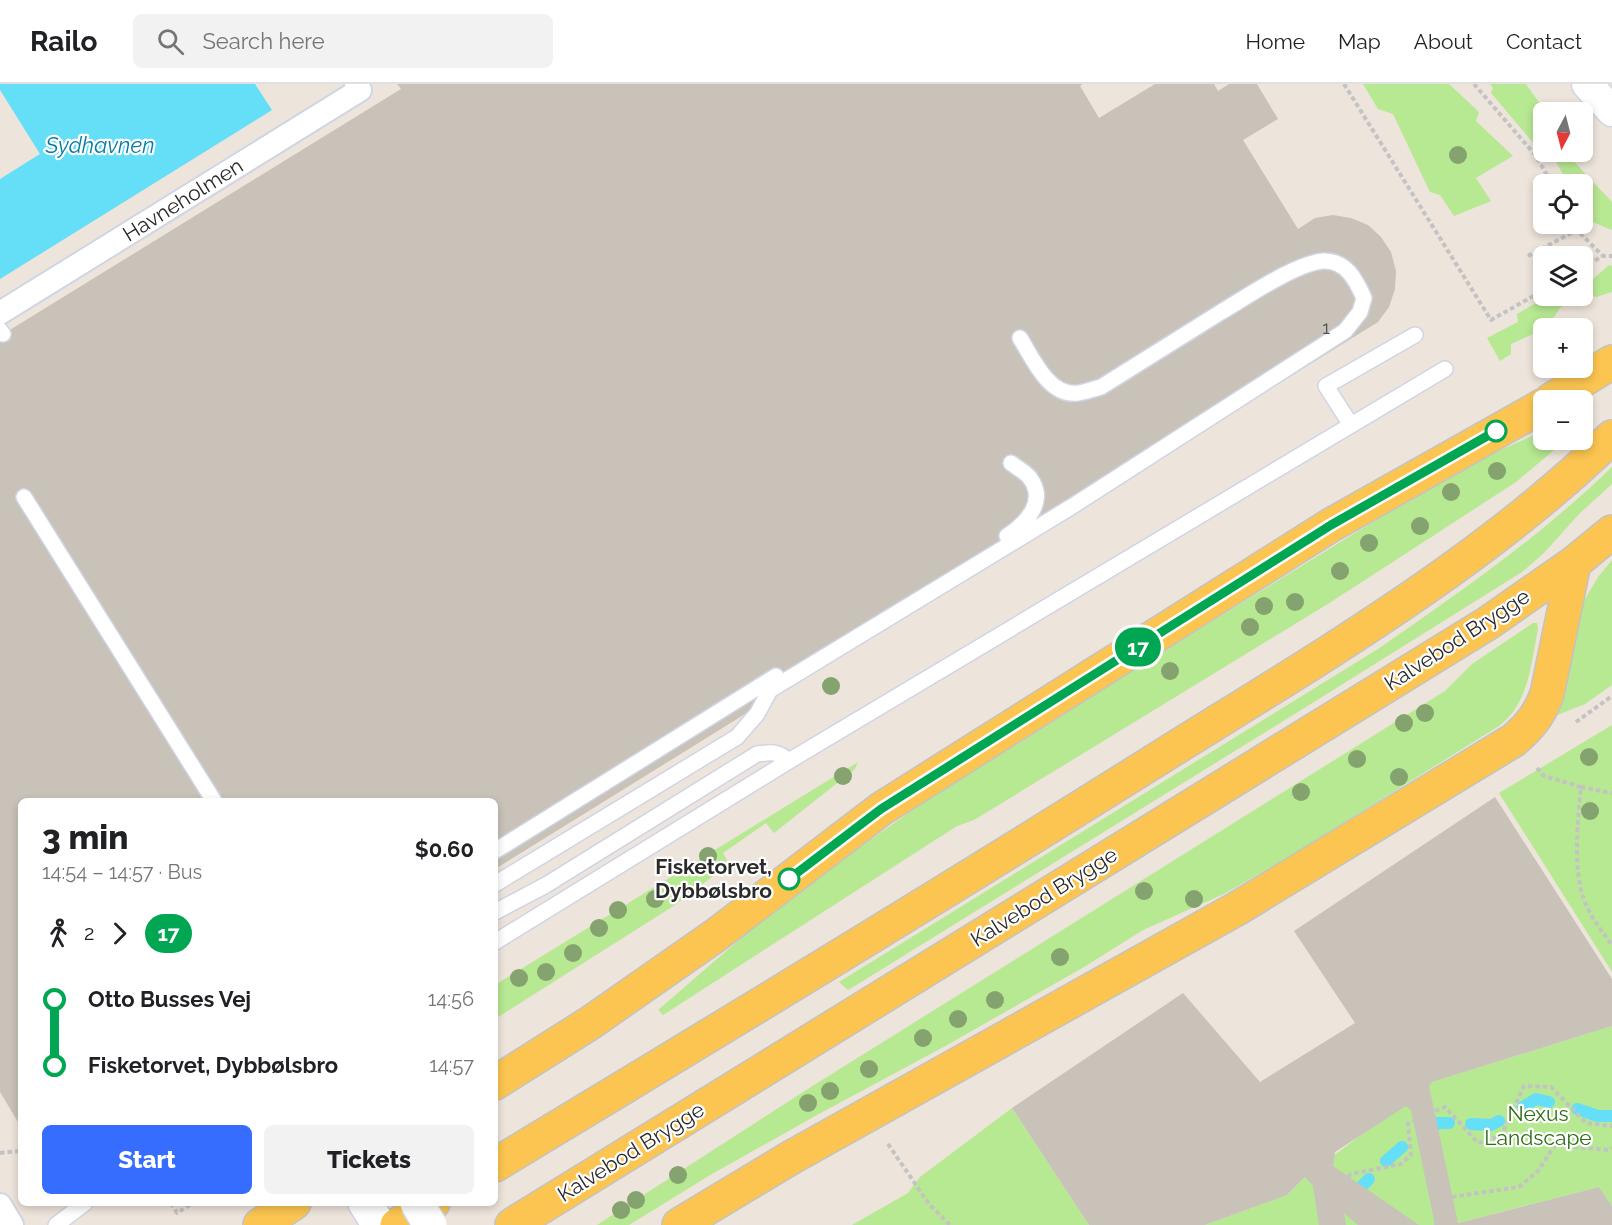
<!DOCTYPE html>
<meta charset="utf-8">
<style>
body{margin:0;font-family:Raleway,sans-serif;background:#f2f2f2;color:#202124;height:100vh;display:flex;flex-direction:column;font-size:22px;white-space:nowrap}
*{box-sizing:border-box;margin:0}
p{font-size:20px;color:#757577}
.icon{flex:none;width:33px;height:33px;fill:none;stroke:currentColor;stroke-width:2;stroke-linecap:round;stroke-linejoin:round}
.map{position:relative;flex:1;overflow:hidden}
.side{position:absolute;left:18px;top:714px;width:480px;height:408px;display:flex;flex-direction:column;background:#fff;border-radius:9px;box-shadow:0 3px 9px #0003}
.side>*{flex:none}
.badge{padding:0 12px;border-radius:20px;font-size:21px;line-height:39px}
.needle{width:39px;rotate:187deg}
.buttons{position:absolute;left:1533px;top:18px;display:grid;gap:12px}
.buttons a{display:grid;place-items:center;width:60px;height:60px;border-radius:9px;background:#fff;box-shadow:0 3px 9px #0003;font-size:30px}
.map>.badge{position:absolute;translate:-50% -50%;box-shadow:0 0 0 3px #fff}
.legs{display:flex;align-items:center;gap:9px;height:66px;padding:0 24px;font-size:20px}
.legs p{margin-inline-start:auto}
.head{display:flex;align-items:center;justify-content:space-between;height:102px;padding:0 24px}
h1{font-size:33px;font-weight:800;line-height:45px}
.primary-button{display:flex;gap:12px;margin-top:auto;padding:12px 24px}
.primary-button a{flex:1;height:69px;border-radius:9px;background:#366dff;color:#fff;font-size:24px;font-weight:800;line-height:69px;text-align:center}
.primary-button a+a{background:#f2f2f2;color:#202124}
ul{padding:0 24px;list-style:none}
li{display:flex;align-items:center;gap:21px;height:66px;font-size:22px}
li i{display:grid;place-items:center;width:9px;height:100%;margin:0 8px;background:currentColor}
li i::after{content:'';width:15px;height:15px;margin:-8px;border:4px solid;border-radius:50%;background:#fff}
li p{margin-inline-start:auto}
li:first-child i{background:linear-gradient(#0000 50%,currentColor 0)}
li:last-child i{background:linear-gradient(currentColor 50%,#0000 0)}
header{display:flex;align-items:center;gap:36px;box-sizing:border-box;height:84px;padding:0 30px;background:#fff;border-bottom:2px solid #e0e0e0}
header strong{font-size:28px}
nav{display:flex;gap:33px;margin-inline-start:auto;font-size:21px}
.search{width:420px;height:54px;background:#f2f2f2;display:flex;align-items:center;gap:15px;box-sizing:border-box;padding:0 21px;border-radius:9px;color:#757577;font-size:22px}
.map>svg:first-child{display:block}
.green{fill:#b7e892}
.water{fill:#65def8}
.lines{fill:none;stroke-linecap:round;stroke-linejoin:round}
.stream{stroke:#65def8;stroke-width:12}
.building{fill:#c8c2b9}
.service-casing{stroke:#d0d5e4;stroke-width:18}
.pedestrian-casing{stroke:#d0d5e4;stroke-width:26}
.minor-casing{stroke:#d0d5e4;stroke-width:33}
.tertiary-casing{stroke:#d0d5e4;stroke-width:36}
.primary-casing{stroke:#c3c3c3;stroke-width:36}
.path{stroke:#c3c3c3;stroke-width:4;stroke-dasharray:4.5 3;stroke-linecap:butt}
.service{stroke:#fff;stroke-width:15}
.pedestrian{stroke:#fff;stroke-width:22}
.minor{stroke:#fff;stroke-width:30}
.tertiary{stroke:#fff;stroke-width:33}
.primary{stroke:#fcc551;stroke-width:33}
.tertiary-bridge-casing{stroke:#d0d5e4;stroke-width:36;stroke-linecap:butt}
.tertiary-bridge{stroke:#fff;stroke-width:33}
.tree{fill:#84a36e}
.line-1-casing{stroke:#fff;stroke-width:14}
.line-1{stroke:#00a651;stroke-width:9}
.stop-1-dot{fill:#fff;stroke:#00a651;stroke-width:3}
.labels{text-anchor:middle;stroke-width:4.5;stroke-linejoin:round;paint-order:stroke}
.number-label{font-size:18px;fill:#52504e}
.street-label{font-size:21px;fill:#2a2a2a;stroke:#fff}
.stop-label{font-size:21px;font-weight:bold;fill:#2a2a2a;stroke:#fff;text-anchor:end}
.park-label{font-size:21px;fill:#2e6d14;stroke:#fff}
.water-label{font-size:22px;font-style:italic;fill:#037ba5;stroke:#fff}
</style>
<header>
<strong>Railo</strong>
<div class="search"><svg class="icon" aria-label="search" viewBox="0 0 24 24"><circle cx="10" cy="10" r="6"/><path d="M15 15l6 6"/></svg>Search here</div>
<nav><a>Home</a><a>Map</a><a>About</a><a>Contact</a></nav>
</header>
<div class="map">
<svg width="1612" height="1141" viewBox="0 0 1612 1141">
<rect width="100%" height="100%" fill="#ede4db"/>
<path class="green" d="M1363 0H1449L1479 28 1476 37 1513 72 1476 94 1491 117 1454 132 1440 111 1430 108 1393 30 1378 25Z
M1490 0H1526L1546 28H1544V68H1548H1541L1491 9 1493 4Z
M1550 68H1565L1612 118V146L1583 134 1582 100H1569Z
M1609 181 1612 182V208L1596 213 1583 210V204Z
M1548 212H1579L1560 224 1554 233 1533 250 1511 260V270L1500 277 1487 254 1518 238 1517 230Z
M1543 348 1544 356H1566L1516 398 1331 518 974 736 957 742 663 931 658 926 754 843 843 775 963 691 1402 420C1447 393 1494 366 1543 348Z
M1612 383V400L1579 430 1544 469 1522 488 1314 618 858 900 848 906 839 898 1378 565C1459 509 1541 452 1612 383Z
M1612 476V601L1585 620 1555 632 1567 594 1581 522 1598 493Z
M1533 539H1537L1538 545C1531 579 1529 620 1499 642L1305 763 1226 809 1143 846 1084 883 949 960 817 1031 712 1090 629 1141H597L811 1003 1445 607 1472 580Z
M1612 641V888L1499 709Z
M858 678 855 685 774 749 766 739 723 769 729 780 675 821 495 935V901Z
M1612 942V1122L1599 1103 1450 1141H1205L1287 1111 1305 1093 1432 998Z
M1012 1024 1089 1141H852L908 1109 920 1093Z"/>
<path class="water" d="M0 0H255L272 26 0 195V95L40 70 0 6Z"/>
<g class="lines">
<path class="stream" d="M1523 1023 1536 1015 1549 1018
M1577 1025 1598 1032H1612
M1471 1040 1491 1041 1499 1037
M1425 1048 1438 1039H1449
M1386 1077 1402 1063
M1352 1112 1369 1095"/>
</g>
<path class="building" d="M397 0H1083L1080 2 1099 34 1155 0H1214L1218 7 1229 0H1257L1278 35 1243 56 1298 145 1315 134 1333 131 1351 134 1368 141 1381 153 1391 168 1396 187 1395 205 1389 223 1378 238 495 785V717H21V1043L0 1008V252L401 5Z
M1495 713 1612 895V942L1432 998 1429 1002 1458 1139 1599 1103 1612 1122V1141H1434V1136L1411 1026 1406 1022 1335 1068 1333 1082 1419 1141H1358L1344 1129 1346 1141H1319L1313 1102 1305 1093 1287 1111 1205 1141H1089L1012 1024 1183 909 1260 998 1355 939 1294 847Z"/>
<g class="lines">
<g class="service-casing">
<path id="service" d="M0 246 3 250
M1351 341 1326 302 1415 251
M24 413 214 717
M1007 452C1027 439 1047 417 1030 394 1026 388 1017 384 1011 379
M495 767 776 592
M495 800 737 653 757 630 770 606 1071 423 1345 247 1360 228 1364 214C1356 196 1346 176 1323 177 1296 179 1245 214 1221 228 1181 253 1141 278 1101 303 1093 305 1086 308 1078 309 1049 313 1033 275 1020 254
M495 828 546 801 757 670C772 668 778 667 789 677
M495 858 789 677 1445 285
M56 1141 85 1119"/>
</g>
<g class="pedestrian-casing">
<path id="pedestrian" d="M0 229 360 6 356 0
M0 1121 12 1141"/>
</g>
<g class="minor-casing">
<path id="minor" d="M1587 0 1612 27"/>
</g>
<g class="tertiary-casing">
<path id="tertiary" d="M365 1119 379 1141"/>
</g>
<g class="primary-casing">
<path id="primary" d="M1551 316 1612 278
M495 999 590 939 716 851 881 725 1331 441 1544 321
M495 1081C719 946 943 810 1164 671 1319 574 1480 481 1612 353
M260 1141 294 1119
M397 1141 433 1119
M512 1141 1488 539 1574 479 1612 448
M679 1141 792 1073 1238 824 1514 656C1531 641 1539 631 1547 610L1574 479"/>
</g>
<path class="path" d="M1344 0 1491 236 1544 206
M1474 0 1536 72 1552 100
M1574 140 1577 146
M1528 172 1577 146 1603 172
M1582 184 1603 172H1612
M1576 638 1612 612
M1537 684 1544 692 1581 703C1578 736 1573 781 1583 813 1589 831 1601 846 1612 861
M1581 703 1612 709
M1435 1027 1445 1023 1478 1059 1501 1052 1524 1002 1551 1003 1586 1039 1612 1042
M888 1060 929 1120 950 1141
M0 1069 21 1067
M1348 1093 1351 1090 1401 1080 1411 1071 1408 1039 1413 1037
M1452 1113 1519 1103 1538 1087 1555 1061 1609 1066 1612 1064
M171 1119 177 1129 193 1119"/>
<use href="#service" class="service"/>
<use href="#pedestrian" class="pedestrian"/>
<use href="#minor" class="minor"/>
<use href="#tertiary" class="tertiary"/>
<use href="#primary" class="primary"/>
<g class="tertiary-bridge-casing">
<path id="tertiary-bridge" d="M417 1119 430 1141"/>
</g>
<use href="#tertiary-bridge" class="tertiary-bridge"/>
</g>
<g class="tree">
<circle cx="1458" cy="71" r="9"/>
<circle cx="1497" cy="387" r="9"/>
<circle cx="1451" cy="408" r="9"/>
<circle cx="1420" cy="442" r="9"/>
<circle cx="1369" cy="459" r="9"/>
<circle cx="1340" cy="487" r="9"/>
<circle cx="1295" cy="518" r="9"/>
<circle cx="1264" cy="522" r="9"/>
<circle cx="1250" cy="543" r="9"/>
<circle cx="1170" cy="587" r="9"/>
<circle cx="831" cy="602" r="9"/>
<circle cx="1425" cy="629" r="9"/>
<circle cx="1404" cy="639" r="9"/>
<circle cx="1589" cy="673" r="9"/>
<circle cx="1357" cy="675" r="9"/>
<circle cx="843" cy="692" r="9"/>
<circle cx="1399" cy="693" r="9"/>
<circle cx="1301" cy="708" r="9"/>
<circle cx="1590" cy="727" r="9"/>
<circle cx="708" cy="772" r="9"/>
<circle cx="1144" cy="807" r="9"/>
<circle cx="655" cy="815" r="9"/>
<circle cx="1194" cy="815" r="9"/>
<circle cx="618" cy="826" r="9"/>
<circle cx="599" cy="844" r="9"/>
<circle cx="573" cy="869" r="9"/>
<circle cx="1060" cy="873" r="9"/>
<circle cx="546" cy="888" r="9"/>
<circle cx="519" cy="894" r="9"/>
<circle cx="995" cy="916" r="9"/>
<circle cx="958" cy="935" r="9"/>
<circle cx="923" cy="954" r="9"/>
<circle cx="869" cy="985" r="9"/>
<circle cx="830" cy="1007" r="9"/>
<circle cx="808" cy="1019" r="9"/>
<circle cx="678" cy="1091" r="9"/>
<circle cx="636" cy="1116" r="9"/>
<circle cx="621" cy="1126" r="9"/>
</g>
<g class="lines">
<g class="line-1-casing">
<path id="line-1" d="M789 795 881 725 1331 441 1496 347"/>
</g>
<use href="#line-1" class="line-1"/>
</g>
<g class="stop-1-dot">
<circle cx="1496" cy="347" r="10"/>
<circle cx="789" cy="795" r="10"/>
</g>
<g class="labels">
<g class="number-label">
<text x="1326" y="250">1</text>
</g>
<g class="street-label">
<text transform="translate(183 116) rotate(-32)" y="7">Havneholmen</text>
<text transform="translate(1457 556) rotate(-33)" y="7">Kalvebod Brygge</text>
<text transform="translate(1044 813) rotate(-32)" y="7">Kalvebod Brygge</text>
<text transform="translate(631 1068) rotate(-32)" y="7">Kalvebod Brygge</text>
</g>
<g class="stop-label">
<text x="772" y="790">Fisketorvet,<tspan x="772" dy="24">Dybbølsbro</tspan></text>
</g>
<g class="park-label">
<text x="1538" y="1037">Nexus<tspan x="1538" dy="24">Landscape</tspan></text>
</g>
<g class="water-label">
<text x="100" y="69">Sydhavnen</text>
</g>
</g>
</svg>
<div class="buttons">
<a><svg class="needle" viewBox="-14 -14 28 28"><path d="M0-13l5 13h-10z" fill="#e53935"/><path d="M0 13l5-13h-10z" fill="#757577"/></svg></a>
<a><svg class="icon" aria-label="locate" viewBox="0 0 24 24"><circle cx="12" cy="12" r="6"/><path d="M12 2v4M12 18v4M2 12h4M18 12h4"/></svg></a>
<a><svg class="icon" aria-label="layers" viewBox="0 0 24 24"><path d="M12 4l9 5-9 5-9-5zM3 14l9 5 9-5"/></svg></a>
<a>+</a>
<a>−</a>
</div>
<b class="badge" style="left:1138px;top:563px;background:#00a651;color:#fff">17</b>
<section class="side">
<div class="head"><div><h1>3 min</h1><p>14:54 – 14:57 · Bus</p></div><b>$0.60</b></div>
<div class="legs"><svg class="icon" aria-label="walk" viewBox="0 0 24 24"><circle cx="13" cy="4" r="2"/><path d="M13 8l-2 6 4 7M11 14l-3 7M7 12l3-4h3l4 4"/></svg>2<svg class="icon" aria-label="forward" viewBox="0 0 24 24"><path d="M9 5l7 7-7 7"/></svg><b class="badge" style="background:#00a651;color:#fff">17</b></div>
<ul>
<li><i style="color:#00a651"></i><b>Otto Busses Vej</b><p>14:56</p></li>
<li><i style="color:#00a651"></i><b>Fisketorvet, Dybbølsbro</b><p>14:57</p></li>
</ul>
<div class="primary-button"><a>Start</a><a>Tickets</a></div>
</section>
</div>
